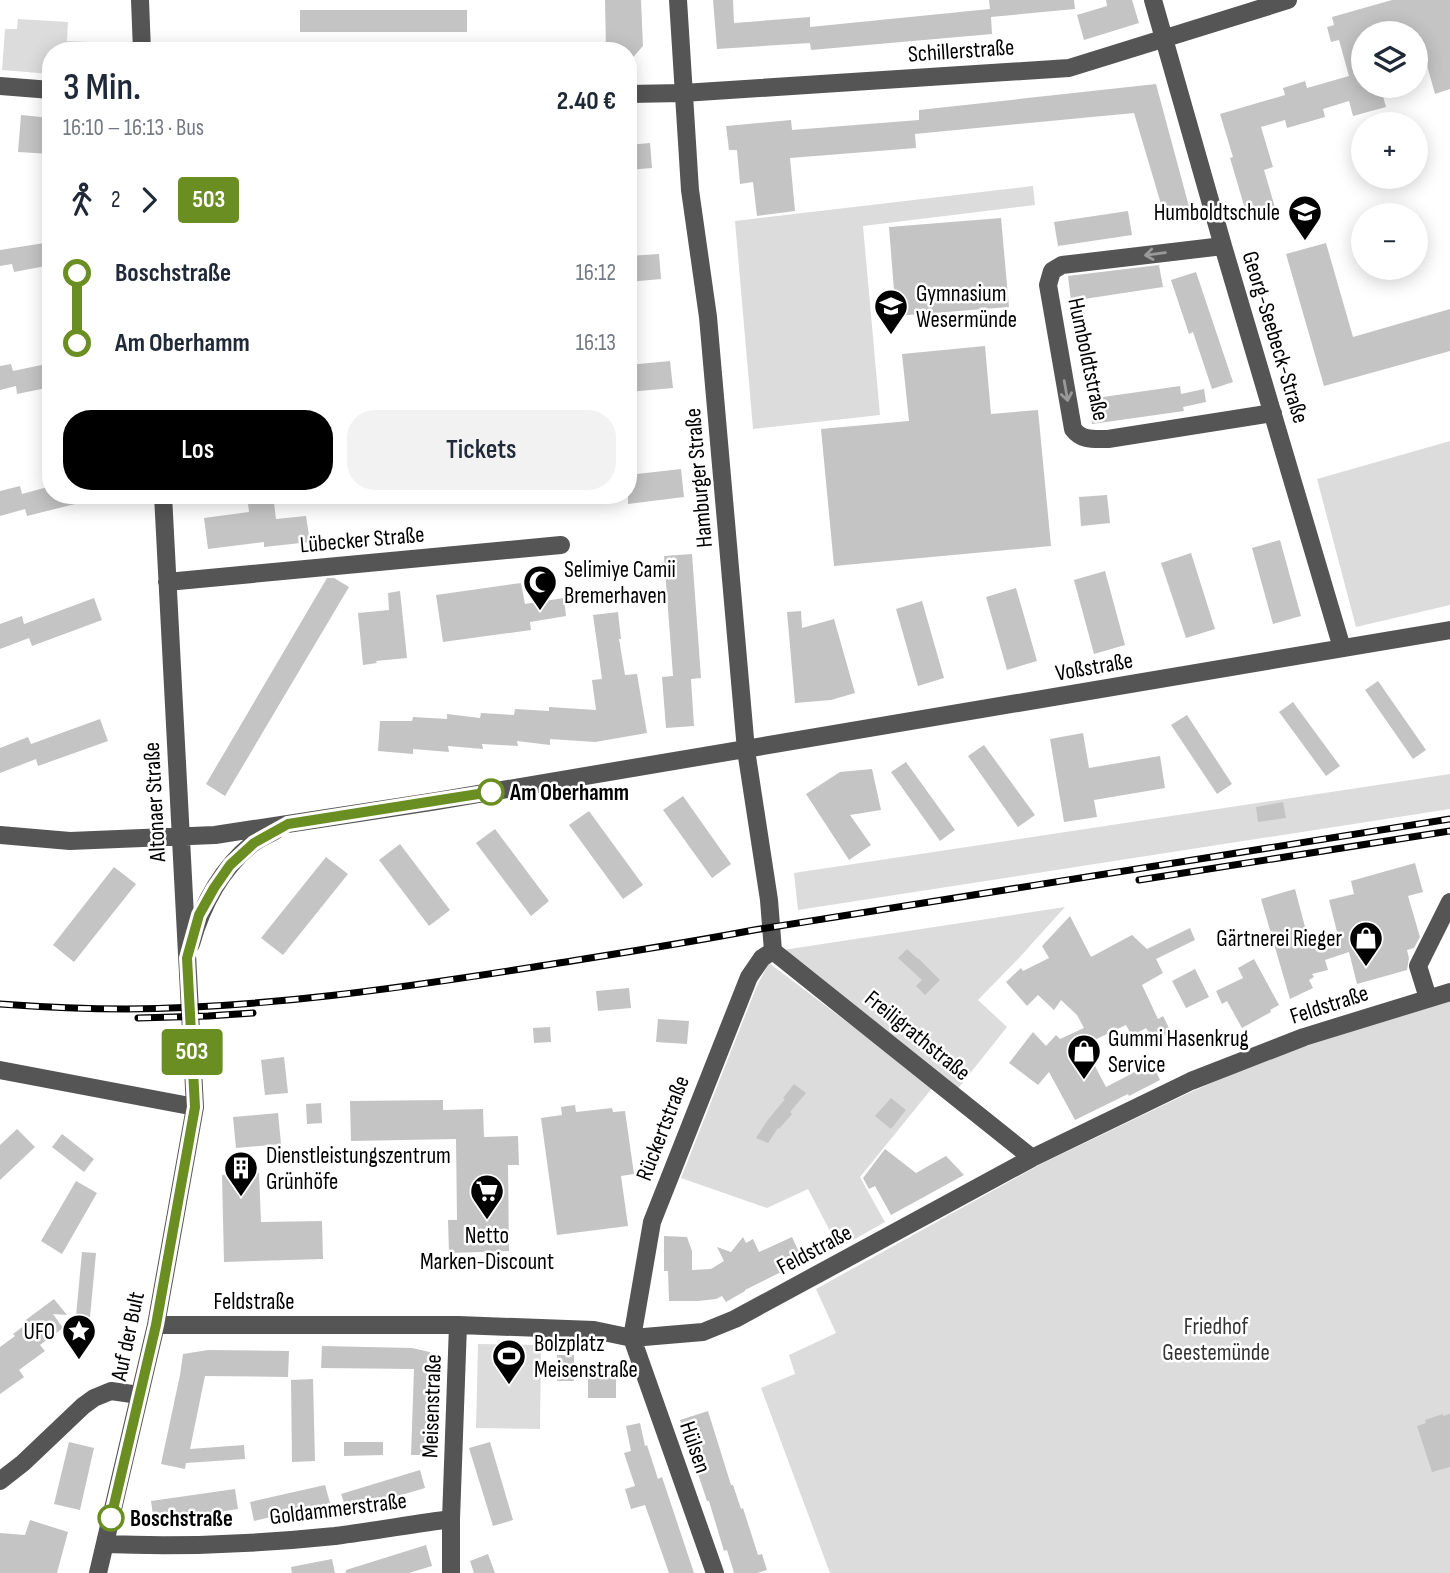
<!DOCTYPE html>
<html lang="de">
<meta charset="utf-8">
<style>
body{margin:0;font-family:"Sofia Sans Condensed",sans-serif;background:#f2f2f3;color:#1f2937;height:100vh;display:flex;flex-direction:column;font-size:26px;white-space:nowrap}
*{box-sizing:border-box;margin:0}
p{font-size:23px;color:#747a83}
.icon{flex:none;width:38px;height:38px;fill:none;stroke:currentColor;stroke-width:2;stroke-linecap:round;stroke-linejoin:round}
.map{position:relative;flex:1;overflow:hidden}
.drawer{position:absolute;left:42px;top:42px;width:595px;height:462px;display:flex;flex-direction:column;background:#fff;border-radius:28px;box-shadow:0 4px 18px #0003}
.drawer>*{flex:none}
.badge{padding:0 14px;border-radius:5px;font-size:24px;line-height:46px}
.tools{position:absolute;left:1351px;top:21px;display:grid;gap:14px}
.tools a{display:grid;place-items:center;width:77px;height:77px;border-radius:50%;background:#fff;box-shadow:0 4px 18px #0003;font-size:35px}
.map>.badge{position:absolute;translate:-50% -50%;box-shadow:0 0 0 4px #fff}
.legs{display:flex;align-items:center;gap:10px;height:77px;padding:0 21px;font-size:23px}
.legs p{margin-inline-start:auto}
.headline{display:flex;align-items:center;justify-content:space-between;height:119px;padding:0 21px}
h1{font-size:38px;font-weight:600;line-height:52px}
.primary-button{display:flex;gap:14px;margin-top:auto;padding:14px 21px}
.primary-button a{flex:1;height:80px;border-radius:28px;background:#000;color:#fff;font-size:28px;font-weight:600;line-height:80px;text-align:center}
.primary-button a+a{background:#f2f2f3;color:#1f2937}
ul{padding:0 21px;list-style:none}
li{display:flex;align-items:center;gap:24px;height:70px;font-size:26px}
li i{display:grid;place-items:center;width:10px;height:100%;margin:0 9px;background:currentColor}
li i::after{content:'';width:18px;height:18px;margin:-9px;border:5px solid;border-radius:50%;background:#fff}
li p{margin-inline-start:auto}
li:first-child i{background:linear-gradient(#0000 50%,currentColor 0)}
li:last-child i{background:linear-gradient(currentColor 50%,#0000 0)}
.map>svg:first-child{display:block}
.green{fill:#dcdcdc}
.building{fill:#c4c4c4}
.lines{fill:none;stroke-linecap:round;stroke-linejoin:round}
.minor{stroke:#555;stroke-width:18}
.rail-casing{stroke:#000;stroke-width:7}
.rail{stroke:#fff;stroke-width:4.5;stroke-dasharray:13;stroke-linecap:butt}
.oneway{stroke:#999}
.line-1-casing{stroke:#fff;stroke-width:16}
.line-1{stroke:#6b8e23;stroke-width:10}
.stop-1-dot{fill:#fff;stroke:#6b8e23;stroke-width:3.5}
.labels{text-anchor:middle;stroke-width:5;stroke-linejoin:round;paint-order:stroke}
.street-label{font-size:23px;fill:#000;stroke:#fff}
.poi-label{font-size:23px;fill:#000;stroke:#fff;text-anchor:start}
.stop-label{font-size:23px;font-weight:bold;fill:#000;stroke:#fff;text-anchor:start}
.park-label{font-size:23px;fill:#333;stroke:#fff}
</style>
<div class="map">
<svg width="1450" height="1573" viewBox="0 0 1450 1573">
<rect width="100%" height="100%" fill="#fff"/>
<path class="green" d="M18 19 68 22 67 41 88 42 87 51H51V74L2 70 5 29H17Z
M1033 186 1035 205 863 226 880 415 753 429 735 221Z
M1450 441V605L1356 627 1317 479Z
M1450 774V809L798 910 794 873Z
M1065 907 1018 959 978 1000 1007 1027 956 1091 783 950Z
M769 963 933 1087 860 1177 885 1222 839 1248 808 1189 767 1208 681 1178 756 988Z
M1450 1000V1573H830L761 1388 795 1374 789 1355 836 1333 816 1289 1041 1164 1193 1091 1301 1045Z
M478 1344 541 1345 540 1429 476 1428Z"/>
<path class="building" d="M605 0H641L643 46 628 63V51H606Z
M713 0H733L734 23 810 17V27L990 9 989 0H1074L1075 9 991 17 992 34 811 50 810 43 717 49Z
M1106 0H1132L1139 23 1084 40 1077 15 1107 6Z
M1392 0H1450V89L1435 94 1418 33H1363V86H1380L1386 107 1353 116 1349 101 1323 109 1325 117 1287 128 1285 120 1261 127 1273 167 1264 170 1276 211 1248 219 1230 158 1233 157 1220 114 1285 95 1283 88 1299 83 1305 81 1307 88 1349 76 1339 40 1331 42 1327 27 1334 25 1332 17Z
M300 10H467V32H300Z
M1156 84 1191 214 1166 221 1134 113 915 134 916 148 790 158 795 211 757 216 753 182 740 184 737 150H729L726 126 791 120 792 130 919 120V110Z
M21 115 51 118V154L18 152Z
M650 143 652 168 628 170V145Z
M1128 211 1132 235 1058 246 1054 222Z
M1001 218 1009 307 896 316 889 227Z
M51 242V265L14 272 12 264 0 266V250Z
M1326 243 1353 337 1450 309V351L1324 386 1286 254Z
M659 254 661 279 628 282V256Z
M1159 265 1163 287 1071 301 1068 276Z
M1196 272 1233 382 1212 389 1193 332 1189 334 1171 280Z
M985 346 991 414 1038 410 1051 546 834 566 821 429 909 421 902 354Z
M670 361 673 388 628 392V365Z
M51 363V387L17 394 16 386 0 390V366L11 364 13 371Z
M1180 386 1181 394 1204 389 1206 402 1183 407 1184 411 1092 424 1089 399Z
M681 469 684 497 628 504V475Z
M20 486 22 494 51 486V495H90L91 500 27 516 25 509 0 516V491Z
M247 495H273L276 519 306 516 310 542 264 547V542L208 549 204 518 249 512Z
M1107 495 1110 523 1081 526 1079 497Z
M1280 540 1301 616 1273 624 1252 548Z
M1191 553 1215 629 1186 638 1161 563Z
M692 554 701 678 691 679 694 726 666 728 662 677 673 676 664 556Z
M1105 571 1125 645 1094 654 1074 580Z
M327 578H334L349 587 225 796 206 784Z
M521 583 525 604 564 598 566 616 530 622 531 630 443 642 436 595Z
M1016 588 1037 661 1007 670 986 597Z
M400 591 407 658 376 661 377 663 363 665 358 613 389 610 388 593Z
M94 598 102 620 32 646 29 638 0 649V624L22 616 24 624Z
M922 601 944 678 918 686 896 609Z
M801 611 802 628 834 619 855 693 831 700 795 703 787 612Z
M618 612 621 639H619L625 675 637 674 647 733 595 742 550 739V745L517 741 518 746 482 744 483 749 448 746 449 752 413 749V754L378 751 380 721H412L413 717 447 719V714L480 718 481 713 514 715 515 709 549 711V707L596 710 592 680 602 679 593 615Z
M1378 681 1426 750 1413 759 1365 690Z
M1293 702 1340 766 1326 776 1279 712Z
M1187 715 1232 784 1217 794 1171 725Z
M100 719 108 741 38 766 36 759 0 773V748L28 737 31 744Z
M1083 733 1089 768 1160 756 1165 788 1094 800 1097 817 1064 822 1050 739Z
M984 745 1035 815 1018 827 968 756Z
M906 762 955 830 940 841 891 772Z
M872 769 881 810 850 815 871 845 849 860 806 794 840 772Z
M683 796 731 864 712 878 663 810Z
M1283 802 1286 818 1258 822 1256 807Z
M589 811 643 885 623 899 569 825Z
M495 829 549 901 531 916 476 843Z
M400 844 450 910 429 926 379 860Z
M326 857 348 874 283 955 261 938Z
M1415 863 1423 892 1408 896 1420 937 1414 948 1407 950 1409 958 1407 970 1357 984 1349 952 1325 960 1328 970 1312 974 1314 977 1309 980 1313 988 1290 999 1261 899 1295 889 1308 938 1337 932 1329 900 1354 894 1351 881Z
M114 867 136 884 74 962 53 945Z
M1070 916 1091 957 1132 935 1147 949 1190 928 1195 940 1156 959 1163 973 1142 985 1158 1019 1163 1016 1171 1032 1154 1041 1146 1028 1132 1036 1126 1025 1084 1045 1106 1087 1152 1063 1160 1080 1129 1096 1128 1094 1075 1120 1049 1072 1038 1085 1009 1063 1033 1032 1046 1046 1056 1035 1060 1039 1084 1028 1077 1015 1061 1000 1054 1010 1038 995 1027 1006 1006 982 1021 968 1023 971 1049 958 1042 946Z
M907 949 918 959V958L940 980 925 995 916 986 922 980 898 958Z
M1254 959 1279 1005 1270 1010 1271 1012 1242 1028 1227 1001 1222 1004 1216 991 1243 978 1238 968Z
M1195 969 1209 997 1186 1008 1172 981Z
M629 988 631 1008 598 1011 596 991Z
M658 1019 689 1021 687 1044 656 1042Z
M550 1027 551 1042 534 1043 533 1028Z
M284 1057 288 1093 265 1095 261 1060Z
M794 1084 806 1093 790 1112 792 1114 779 1129 778 1128 768 1143 756 1138 767 1121 785 1099 783 1098Z
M891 1098 906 1110 891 1129 875 1116Z
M443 1100V1110L483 1109 484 1137 518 1136 519 1165H508L509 1251 449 1253 448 1220H457L456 1139 351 1141 350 1101Z
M321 1103 322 1123 307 1124 306 1104Z
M575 1105 576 1112 612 1108 613 1112 625 1111 634 1174 621 1176 628 1226 557 1235 541 1118 562 1115 561 1107Z
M278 1113 281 1144 236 1148 233 1117Z
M17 1129 35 1147 0 1180V1145Z
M62 1134 94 1159 84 1172 52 1147Z
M885 1149 916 1173 946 1156 964 1175 891 1215 875 1186 869 1189 863 1178Z
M259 1173 261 1222 322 1221 323 1259 224 1262 222 1175Z
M76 1181 97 1193 62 1254 41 1241Z
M664 1236 687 1237 692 1251V1270L711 1269 724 1261 717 1247 731 1252 743 1237 746 1243 753 1239 759 1252 792 1237 803 1261 745 1290V1291L726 1302 722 1296 716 1299 698 1301H669L668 1271H664Z
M82 1252 96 1253 90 1317 76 1316Z
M54 1299 67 1315 53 1314 63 1328 40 1345 45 1351 19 1370 24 1377 0 1394V1347L15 1336 13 1334 25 1325 23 1322Z
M322 1346 412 1348 430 1352 429 1379H434L431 1455H411L414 1369 321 1368Z
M208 1350 289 1351 288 1377 205 1376 190 1449 244 1445 245 1459 186 1463 185 1469 161 1464 180 1375 183 1354Z
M557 1355H574V1381H557Z
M588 1377H616V1398H588Z
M313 1379 315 1461 292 1462 291 1380Z
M708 1411 731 1485H733L741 1509 743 1508 758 1555 762 1554 767 1570 757 1573H734L727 1550 724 1551 709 1501H707L680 1420Z
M1443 1414V1416L1450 1414V1467L1432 1472 1417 1426 1426 1423 1425 1420Z
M640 1423 645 1446 647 1445 658 1479 662 1477 694 1573H669L645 1505 631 1509 625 1489 635 1486 624 1453 631 1451 626 1426Z
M69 1442 94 1448 80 1510 54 1504Z
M344 1442H383V1455L344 1456Z
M490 1442 513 1520 493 1526 469 1448Z
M420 1470 425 1488 347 1511 341 1494Z
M325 1485 330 1503 254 1521 250 1502Z
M235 1489 238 1509 154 1522 151 1501Z
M30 1520 68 1532 57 1573H0V1533L25 1535Z
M426 1545 432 1566 409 1573H346V1570Z
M488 1554 495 1573H474L470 1561Z
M332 1559 335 1573H292L291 1567Z"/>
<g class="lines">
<path class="minor" d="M140 0 142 51
M678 0 690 190 708 317 746 750 769 900 773 951
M1153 0 1223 246 1342 648
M0 86 51 90
M628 94 683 93 1069 68 1288 0
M1223 246 1062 265 1052 271 1048 285 1073 429C1082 441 1094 439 1108 439L1273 413
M167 582 561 545
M0 835 70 841 215 835 437 801 1450 630
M191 944C202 905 220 870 252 844 259 838 268 835 276 830
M773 951 1032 1158
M1428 998 1418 966 1450 902
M0 1070 195 1107
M156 1325H458L594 1330 632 1338 703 1332 735 1319 1032 1158 1191 1081 1304 1037 1450 992
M0 1481 23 1463 83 1406 94 1398 111 1391 139 1395
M105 1544C182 1547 258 1544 335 1536 374 1531 413 1524 451 1519
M98 1573 156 1325 195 1107 163 495
M451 1573V1519L458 1325
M715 1573 632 1338 652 1222 749 977 762 958 773 951"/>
<g class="rail-casing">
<path id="rail" d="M1139 880 1450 831
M0 1004C42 1007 85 1009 127 1009 264 1008 400 988 534 967 608 955 681 944 754 930L1450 819
M138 1018 208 1016 253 1013"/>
</g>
<use href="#rail" class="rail"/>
</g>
<defs><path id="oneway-shaft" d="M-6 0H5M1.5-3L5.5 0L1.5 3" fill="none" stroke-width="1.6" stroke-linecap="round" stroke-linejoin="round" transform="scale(1.75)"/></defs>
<g class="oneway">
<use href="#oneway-shaft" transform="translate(1155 254) rotate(173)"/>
<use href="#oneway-shaft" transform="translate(1066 391) rotate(80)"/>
</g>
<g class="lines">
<g class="line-1-casing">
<path id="line-1" d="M111 1518 156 1325 195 1107 187 958 199 915 214 888 230 865 254 843 288 824 491 792"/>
</g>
<use href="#line-1" class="line-1"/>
</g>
<defs>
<g id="school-pin" transform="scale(1.75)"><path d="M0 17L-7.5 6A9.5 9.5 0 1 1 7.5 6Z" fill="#000" stroke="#fff"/><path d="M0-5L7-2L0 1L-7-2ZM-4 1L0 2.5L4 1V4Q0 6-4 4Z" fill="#fff"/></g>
<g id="mosque-pin" transform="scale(1.75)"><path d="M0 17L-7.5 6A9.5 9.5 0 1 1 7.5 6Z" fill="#000" stroke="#fff"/><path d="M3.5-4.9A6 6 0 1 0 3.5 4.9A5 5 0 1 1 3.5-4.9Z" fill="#fff"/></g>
<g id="shop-pin" transform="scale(1.75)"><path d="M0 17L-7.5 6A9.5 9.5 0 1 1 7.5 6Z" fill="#000" stroke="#fff"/><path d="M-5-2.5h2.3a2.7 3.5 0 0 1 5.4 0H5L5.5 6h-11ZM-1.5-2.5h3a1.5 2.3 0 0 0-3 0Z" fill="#fff"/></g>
<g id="building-pin" transform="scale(1.75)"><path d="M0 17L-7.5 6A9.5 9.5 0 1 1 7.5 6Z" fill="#000" stroke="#fff"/><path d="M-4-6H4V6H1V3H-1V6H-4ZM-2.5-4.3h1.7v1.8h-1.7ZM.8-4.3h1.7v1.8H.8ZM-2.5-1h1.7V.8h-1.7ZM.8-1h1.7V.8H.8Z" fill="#fff"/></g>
<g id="supermarket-pin" transform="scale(1.75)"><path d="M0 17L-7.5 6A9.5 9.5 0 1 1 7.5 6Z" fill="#000" stroke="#fff"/><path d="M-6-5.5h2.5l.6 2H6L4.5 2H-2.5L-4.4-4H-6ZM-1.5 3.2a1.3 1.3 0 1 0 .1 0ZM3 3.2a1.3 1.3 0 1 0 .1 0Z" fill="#fff"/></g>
<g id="sight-pin" transform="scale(1.75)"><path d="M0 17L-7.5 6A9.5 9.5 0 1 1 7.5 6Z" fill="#000" stroke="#fff"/><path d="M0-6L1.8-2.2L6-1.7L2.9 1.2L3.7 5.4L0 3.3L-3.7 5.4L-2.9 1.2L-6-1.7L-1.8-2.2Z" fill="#fff"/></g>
<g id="stadium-pin" transform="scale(1.75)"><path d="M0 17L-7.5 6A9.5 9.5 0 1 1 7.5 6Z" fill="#000" stroke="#fff"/><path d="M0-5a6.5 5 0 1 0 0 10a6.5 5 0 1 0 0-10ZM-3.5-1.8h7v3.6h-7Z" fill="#fff"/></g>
</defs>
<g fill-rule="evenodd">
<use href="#school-pin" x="1305" y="212"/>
<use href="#school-pin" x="891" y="306"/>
<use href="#mosque-pin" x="540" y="582"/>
<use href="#shop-pin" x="1366" y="938"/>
<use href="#shop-pin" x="1084" y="1051"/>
<use href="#building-pin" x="241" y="1168"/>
<use href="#supermarket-pin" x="487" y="1191"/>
<use href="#sight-pin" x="79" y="1331"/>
<use href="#stadium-pin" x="509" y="1356"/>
</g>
<g class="stop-1-dot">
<circle cx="491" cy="792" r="12"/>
<circle cx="111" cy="1518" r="12"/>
</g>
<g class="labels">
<g class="street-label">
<text transform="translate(961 50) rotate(-4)" y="8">Schillerstraße</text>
<text transform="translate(1276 337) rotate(73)" y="8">Georg-Seebeck-Straße</text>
<text transform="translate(1089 359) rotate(78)" y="8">Humboldtstraße</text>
<text transform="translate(698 478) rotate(-95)" y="8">Hamburger Straße</text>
<text transform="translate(362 539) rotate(-5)" y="8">Lübecker Straße</text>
<text transform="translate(1094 666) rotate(-10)" y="8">Voßstraße</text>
<text transform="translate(154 802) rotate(-93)" y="8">Altonaer Straße</text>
<text transform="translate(1329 1004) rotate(-18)" y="8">Feldstraße</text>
<text transform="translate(918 1035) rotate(39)" y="8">Freiligrathstraße</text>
<text transform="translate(662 1128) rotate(-69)" y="8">Rückertstraße</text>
<text transform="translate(814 1249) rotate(-28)" y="8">Feldstraße</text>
<text x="254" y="1309">Feldstraße</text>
<text transform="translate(127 1336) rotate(-78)" y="8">Auf der Bult</text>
<text transform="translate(431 1406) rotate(-88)" y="8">Meisenstraße</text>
<text transform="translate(696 1447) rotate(71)" y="8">Hülsen</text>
<text transform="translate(338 1508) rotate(-7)" y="8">Goldammerstraße</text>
</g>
<g class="poi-label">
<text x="1280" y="220" text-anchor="end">Humboldtschule</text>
<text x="916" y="301">Gymnasium<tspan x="916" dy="26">Wesermünde</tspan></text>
<text x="564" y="577">Selimiye Camii<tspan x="564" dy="26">Bremerhaven</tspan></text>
<text x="1342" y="946" text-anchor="end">Gärtnerei Rieger</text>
<text x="1108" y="1046">Gummi Hasenkrug<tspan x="1108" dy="26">Service</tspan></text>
<text x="266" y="1163">Dienstleistungszentrum<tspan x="266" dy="26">Grünhöfe</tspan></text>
<text x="487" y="1243" text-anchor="middle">Netto<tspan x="487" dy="26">Marken-Discount</tspan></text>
<text x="55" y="1339" text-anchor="end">UFO</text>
<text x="534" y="1351">Bolzplatz<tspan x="534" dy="26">Meisenstraße</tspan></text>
</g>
<g class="stop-label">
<text x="510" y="800">Am Oberhamm</text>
<text x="130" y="1526">Boschstraße</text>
</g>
<g class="park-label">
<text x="1216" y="1334">Friedhof<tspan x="1216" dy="26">Geestemünde</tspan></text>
</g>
</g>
</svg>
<div class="tools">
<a><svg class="icon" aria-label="layers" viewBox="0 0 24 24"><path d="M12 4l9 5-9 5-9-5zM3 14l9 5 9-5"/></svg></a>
<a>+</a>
<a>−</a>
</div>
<b class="badge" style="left:192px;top:1052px;background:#6b8e23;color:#fff">503</b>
<section class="drawer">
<div class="headline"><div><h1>3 Min.</h1><p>16:10 – 16:13 · Bus</p></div><b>2.40 €</b></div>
<div class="legs"><svg class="icon" aria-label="walk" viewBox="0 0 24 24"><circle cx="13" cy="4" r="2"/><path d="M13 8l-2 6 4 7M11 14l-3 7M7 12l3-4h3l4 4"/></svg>2<svg class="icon" aria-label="forward" viewBox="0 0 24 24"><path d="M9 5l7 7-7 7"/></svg><b class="badge" style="background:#6b8e23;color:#fff">503</b></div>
<ul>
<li><i style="color:#6b8e23"></i><b>Boschstraße</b><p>16:12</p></li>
<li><i style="color:#6b8e23"></i><b>Am Oberhamm</b><p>16:13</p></li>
</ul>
<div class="primary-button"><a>Los</a><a>Tickets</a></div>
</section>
</div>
